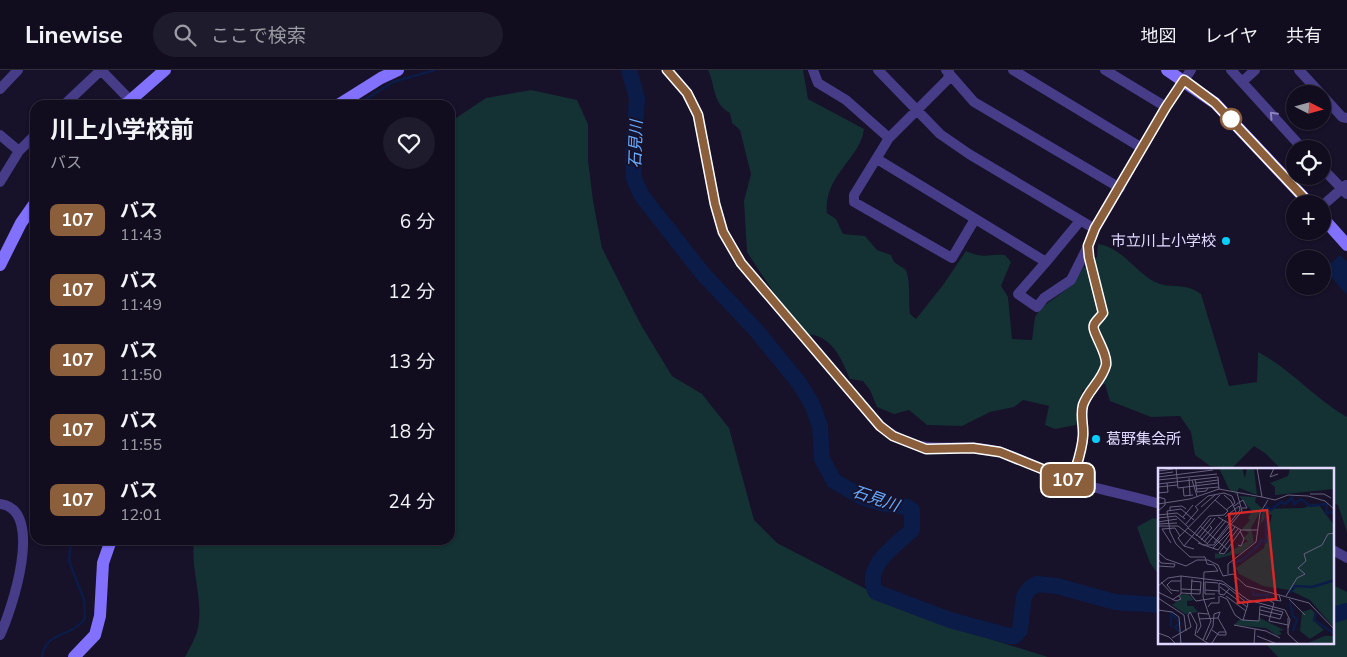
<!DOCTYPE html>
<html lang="ja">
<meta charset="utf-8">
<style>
body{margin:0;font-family:"Nunito Sans","Noto Sans JP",sans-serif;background:#1e1b2c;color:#f1f3f6;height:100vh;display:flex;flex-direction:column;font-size:19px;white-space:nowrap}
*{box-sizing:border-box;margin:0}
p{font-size:16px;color:#9c9ca4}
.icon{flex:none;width:28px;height:28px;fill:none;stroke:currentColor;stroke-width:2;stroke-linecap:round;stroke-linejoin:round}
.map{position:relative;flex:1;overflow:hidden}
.side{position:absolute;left:30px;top:30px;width:425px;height:445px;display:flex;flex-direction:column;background:#110d1f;border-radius:15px;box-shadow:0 1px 4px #0004,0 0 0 1px #302d3d}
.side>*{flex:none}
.badge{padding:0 10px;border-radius:8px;font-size:18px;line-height:32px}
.needle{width:32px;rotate:96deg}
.tools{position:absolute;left:1286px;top:15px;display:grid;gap:10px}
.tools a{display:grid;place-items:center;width:45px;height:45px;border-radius:50%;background:#110d1f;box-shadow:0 1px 4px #0004,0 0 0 1px #302d3d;font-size:25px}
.map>.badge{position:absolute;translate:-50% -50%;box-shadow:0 0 0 2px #fff}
.round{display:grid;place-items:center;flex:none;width:52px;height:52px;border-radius:26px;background:#1e1b2c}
.overview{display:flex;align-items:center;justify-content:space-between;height:85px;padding:0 20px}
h1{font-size:24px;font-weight:700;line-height:38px}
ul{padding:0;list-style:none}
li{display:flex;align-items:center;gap:15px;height:70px;padding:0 20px}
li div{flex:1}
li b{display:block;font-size:19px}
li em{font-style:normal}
li .badge{min-width:55px;font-weight:700;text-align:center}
header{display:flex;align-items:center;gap:30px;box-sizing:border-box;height:70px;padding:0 25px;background:#110d1f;border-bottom:1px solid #302d3d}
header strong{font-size:24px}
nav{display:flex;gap:28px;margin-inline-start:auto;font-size:18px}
.search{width:350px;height:45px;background:#1e1b2c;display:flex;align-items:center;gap:12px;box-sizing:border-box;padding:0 18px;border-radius:28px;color:#9c9ca4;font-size:19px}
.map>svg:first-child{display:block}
.green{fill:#143133}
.water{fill:#0b1c48}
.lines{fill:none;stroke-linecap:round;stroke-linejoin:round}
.stream{stroke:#0b1c48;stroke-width:2.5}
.river{stroke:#0b1c48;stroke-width:16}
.street{stroke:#463c88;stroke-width:10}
.secondary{stroke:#8171fd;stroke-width:12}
.oneway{stroke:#8c83be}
.line-casing{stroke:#fff;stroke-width:11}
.line{stroke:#8b5e3c;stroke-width:8}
.stop-dot{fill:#fff;stroke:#8b5e3c;stroke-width:2.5}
.poi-dot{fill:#08cefc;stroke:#171129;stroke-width:2}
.labels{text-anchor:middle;stroke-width:4;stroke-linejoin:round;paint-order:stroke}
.poi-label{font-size:15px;fill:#e1d9ff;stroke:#171129;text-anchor:end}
.water-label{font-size:16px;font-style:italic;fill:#68abfd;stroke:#171129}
.inset-river{fill:none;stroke:#0b1c48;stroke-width:2.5}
.inset-road{fill:none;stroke:#68617f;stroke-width:1}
.view{fill:#d62828;fill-opacity:0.15;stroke:#d62828;stroke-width:2.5}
.inset-edge{fill:none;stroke:#e1d9ff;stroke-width:2.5}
</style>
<header>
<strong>Linewise</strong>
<div class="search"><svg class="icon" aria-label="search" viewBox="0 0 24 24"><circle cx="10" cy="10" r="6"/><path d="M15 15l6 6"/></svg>ここで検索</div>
<nav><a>地図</a><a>レイヤ</a><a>共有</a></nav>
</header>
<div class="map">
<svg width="1347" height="587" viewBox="0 0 1347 587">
<rect width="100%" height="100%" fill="#171129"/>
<path class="green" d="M708 0H803L808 29 864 59C861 88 823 106 827 143L836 149 843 164 865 166 877 180 891 185 894 192 906 200C911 214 908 229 910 244L916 249 943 215 966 181C983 189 987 184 1005 185L1011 192 1001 216 1008 227 1012 269 1032 270 1035 247 1041 238 1075 213 1083 198 1097 187 1098 174C1126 179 1138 207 1160 214 1176 218 1185 213 1201 224L1229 316 1257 312 1258 282C1291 299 1315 329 1347 347V462L1338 435 1333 433V400L1281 399 1265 383 1254 376 1232 398 1210 396 1195 385 1191 362 1180 346 1151 347 1110 331 1105 314 1083 320 1076 342 1079 351 1076 355 1055 359 1045 355 1049 336 1023 330 1014 337 990 342 962 356 927 355 909 340 894 344 877 337 870 320 863 311 850 309C841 288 832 265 806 264L791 249 747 182 744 131 751 104 740 60 732 53 730 43C712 33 716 17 708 0Z
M531 20 577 30 588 54V90L593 131 602 178 641 255 672 306 702 324 729 358 754 450 777 473 920 547 1048 587H185C189 579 194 571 197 562 205 532 190 501 194 470H450V52L486 28Z
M1153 448 1159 449V505L1150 493 1137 457Z
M1333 515 1347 522V587H1278L1265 573H1333Z"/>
<path class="water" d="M1340 185 1347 192V225L1324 199Z"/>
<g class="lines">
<path class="stream" d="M357 35 393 12 435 0
M42 587C46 561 68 569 85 549L84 530 69 491 71 470"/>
<path class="river" d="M629 0 637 28 633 89 634 109 642 126 703 204 756 260 799 313 812 334 820 356 822 389 834 411 862 427 881 433 907 437 912 440V460C896 475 862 497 876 522L950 550 1009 566H1015L1020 560 1024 526 1030 518 1037 514 1057 516 1115 532 1160 535
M1333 545 1347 541"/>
<path class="street" d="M667 0 687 23 698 45 715 135 723 162 741 193 880 356C926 392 951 369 1000 382 1024 389 1047 403 1071 411 1100 420 1130 425 1160 434
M813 0 818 13 846 30 889 68
M878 0 940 64 969 84 1095 159
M946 0 974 32 1120 118
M949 0 948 9 889 68 854 125V132L952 188 975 149
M1013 0 1142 78
M1105 0 1166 37
M1231 0 1303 79
M1299 0 1321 24
M1242 12 1255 0
M0 19 18 0
M1322 25 1342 47 1347 48
M64 35 101 0 130 30
M0 65 19 81
M877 89 1046 192 1080 151
M1322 98 1347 124
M0 112 19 81 35 65
M1322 136 1346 115
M1046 192 1018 224 1037 237 1044 228 1071 210 1088 176
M1072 411C1076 396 1082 382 1083 366 1084 356 1080 346 1083 335 1088 320 1103 311 1106 295 1108 283 1091 261 1094 255 1095 251 1100 248 1103 243L1089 187 1088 176 1095 159 1166 37 1191 0
M0 434C46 439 11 542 0 565
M1333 480 1347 488"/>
<path class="secondary" d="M1167 0 1215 33 1310 134
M125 35 165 0
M338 35 381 8 398 0
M1322 147 1347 175
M0 195 21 153 35 133
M74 587 95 565 100 546 103 493 111 470"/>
</g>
<defs><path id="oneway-chevron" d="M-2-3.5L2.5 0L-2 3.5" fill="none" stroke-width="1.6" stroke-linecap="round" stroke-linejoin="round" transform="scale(1.25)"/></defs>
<use class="oneway" href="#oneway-chevron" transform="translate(1273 45) rotate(-133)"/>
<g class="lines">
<g class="line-casing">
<path id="line" d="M667 0 687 23 698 45 715 134 723 162 741 193 880 356 893 366 926 379 973 378 1000 382 1072 411C1076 396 1082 382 1083 366 1084 356 1080 346 1083 335 1088 320 1102 311 1106 295 1108 283 1091 261 1094 255 1095 251 1100 248 1103 243L1089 187 1088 176 1095 158 1166 37 1184 10 1215 33 1310 134"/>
</g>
<use href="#line" class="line"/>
</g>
<circle class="stop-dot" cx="1231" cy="49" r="10"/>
<g class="poi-dot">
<circle cx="1226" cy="171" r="5"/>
<circle cx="1096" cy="369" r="5"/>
</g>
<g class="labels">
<g class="poi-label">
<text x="1216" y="176">市立川上小学校</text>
<text x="1106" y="374" text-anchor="start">葛野集会所</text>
</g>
<g class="water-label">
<text transform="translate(635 74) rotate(-88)" y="6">石見川</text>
<text transform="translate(876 428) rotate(19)" y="6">石見川</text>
</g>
</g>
<g transform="translate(1158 398)">
<rect width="176" height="176" fill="#171129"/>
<path d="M61 0H84L87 10 89 0H96L99 27 81 20 78 26 71 21ZM132 0H176V21L117 27V19L112 15 130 8ZM81 28 98 29 97 34 104 40 93 60 96 74 83 85 57 91V85L66 87 90 73 85 70 91 65 84 61 92 52 90 50 94 43ZM155 36 161 37 176 57V160L152 132 131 122 105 118 81 106 78 100 106 80 114 47 110 46 102 57 105 41 146 40ZM30 126 36 132 29 133V138H35L40 144 27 146 14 137 23 131 21 127ZM153 141 157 145 155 152 166 162 152 171 142 163 144 144ZM102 150 126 162 121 163 124 166 119 168 108 160 76 157 82 151 101 153ZM166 168H176V176H148Z" fill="#143133"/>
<path class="inset-river" d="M73 95 84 92 101 77 103 72 108 74V38L113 42 123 34 127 36 134 30 136 36 143 31 152 38 169 36 168 45 174 44 177 48M94 122 96 127H111M132 125 137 118 154 119 177 112M132 134 135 148 139 151 135 163M158 145 156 152 177 166M13 159V145L22 155 17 159 22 164V175"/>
<path class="inset-road" d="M18 0 20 20 60 15M99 0 104 29 117 32 130 27 150 28 167 33 177 42M116 0 112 9 120 6M0 3 15 1M0 6 15 4M0 9 55 2M31 10 32 27M37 11 39 24 48 23 50 20M0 12 59 6M34 12 39 28M38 15 60 12M0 16 60 9 61 21M0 19 20 17M25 19 26 28 35 27M38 21 61 19M0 25 10 24 9 15M152 26H166L173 30M66 27 73 33 79 46M0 29 7 31V37L0 43M0 36 32 31 61 21 104 29M76 38 85 32 89 40H84M37 39 50 28 66 25 74 28 77 35 68 42M43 39 57 27M12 42V39L24 38 28 41M0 47 19 45 27 51M25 49 35 37M60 49 83 62H100M0 50 18 48 30 59M36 52 23 41 9 43 12 64 18 76 32 89H47L49 96 56 97 60 103 46 104 45 129 53 153 45 172M0 54 19 51M0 56 19 55M27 57 40 42 38 39M0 58H20L45 77H56L84 43 79 25M42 58 70 82M30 60 50 76M38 68 53 50M41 70 57 50M43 72 54 60 52 58M46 74 65 52M13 75 4 61 17 60 22 68M40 75 60 82M56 75 82 42 81 38 67 49M49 76 68 53M80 77 83 78 86 71 82 63M26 78 51 48 66 47 70 43 57 32M55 80 72 63M36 81 26 78 20 70 62 27M60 82 77 59M0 84 8 91 28 98 39 92H50L60 97 65 108 75 106 88 118 151 135 177 162M61 85 66 86 83 62M61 85 80 61M0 91 3 95 17 96 16 99 0 98M70 106V96L98 74 102 45 110 32M34 111 33 127 38 133 57 130M3 114 14 126M0 118 10 110 23 108 64 113 90 132 127 142 132 152 130 160M62 119 89 139M23 121 43 122M71 121 66 127 61 126V115L67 117 90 136 85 152M47 122 62 123M21 123 13 122 9 117 13 113H23M0 124 18 133 23 131 20 127M23 125 42 126 43 114 33 113M57 126H47V114L60 115M121 127 123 133 108 131 116 135 111 153 130 157M62 128 69 131 77 147 84 152 101 153 102 138M68 128 88 143M128 128 139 110 147 106 140 100 148 93 146 86 164 77 170 66 177 65M0 130 26 147 28 163M131 131 147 147M14 132 23 126V108M50 139 53 135H61V128M0 142 14 144 21 149 23 176M102 142 124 147M102 146 122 151 125 144 102 138M130 150V166L141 176M41 151 60 150 68 164M76 157 108 163 122 170M54 162 61 167H68V164M0 165 11 169 18 176M39 165 43 158 40 145 50 146M99 168 119 176M14 170 33 159 30 147 32 144 39 157 37 167 51 176M48 172 55 158 56 146 62 144 60 150M54 175 61 164H68M96 176 97 161"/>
<path class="view" d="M109 42 118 131 80 135 71 46Z"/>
<rect width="176" height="176" class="inset-edge"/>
</g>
</svg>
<div class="tools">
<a><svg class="needle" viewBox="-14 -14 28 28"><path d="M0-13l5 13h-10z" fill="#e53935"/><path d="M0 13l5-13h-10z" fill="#9c9ca4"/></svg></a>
<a><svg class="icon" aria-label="locate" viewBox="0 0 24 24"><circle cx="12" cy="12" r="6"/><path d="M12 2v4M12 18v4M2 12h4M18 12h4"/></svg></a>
<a>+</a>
<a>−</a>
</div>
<b class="badge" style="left:1068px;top:410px;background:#8b5e3c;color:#fff">107</b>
<section class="side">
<div class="overview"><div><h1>川上小学校前</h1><p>バス</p></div><a class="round"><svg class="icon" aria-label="heart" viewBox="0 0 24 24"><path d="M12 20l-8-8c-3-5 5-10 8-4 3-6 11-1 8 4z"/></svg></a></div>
<ul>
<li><span class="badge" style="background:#8b5e3c;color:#fff">107</span><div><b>バス</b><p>11:43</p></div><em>6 分</em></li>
<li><span class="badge" style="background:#8b5e3c;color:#fff">107</span><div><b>バス</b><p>11:49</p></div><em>12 分</em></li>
<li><span class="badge" style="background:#8b5e3c;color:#fff">107</span><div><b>バス</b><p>11:50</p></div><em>13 分</em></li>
<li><span class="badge" style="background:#8b5e3c;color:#fff">107</span><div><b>バス</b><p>11:55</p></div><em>18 分</em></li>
<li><span class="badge" style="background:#8b5e3c;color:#fff">107</span><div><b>バス</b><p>12:01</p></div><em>24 分</em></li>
</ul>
</section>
</div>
